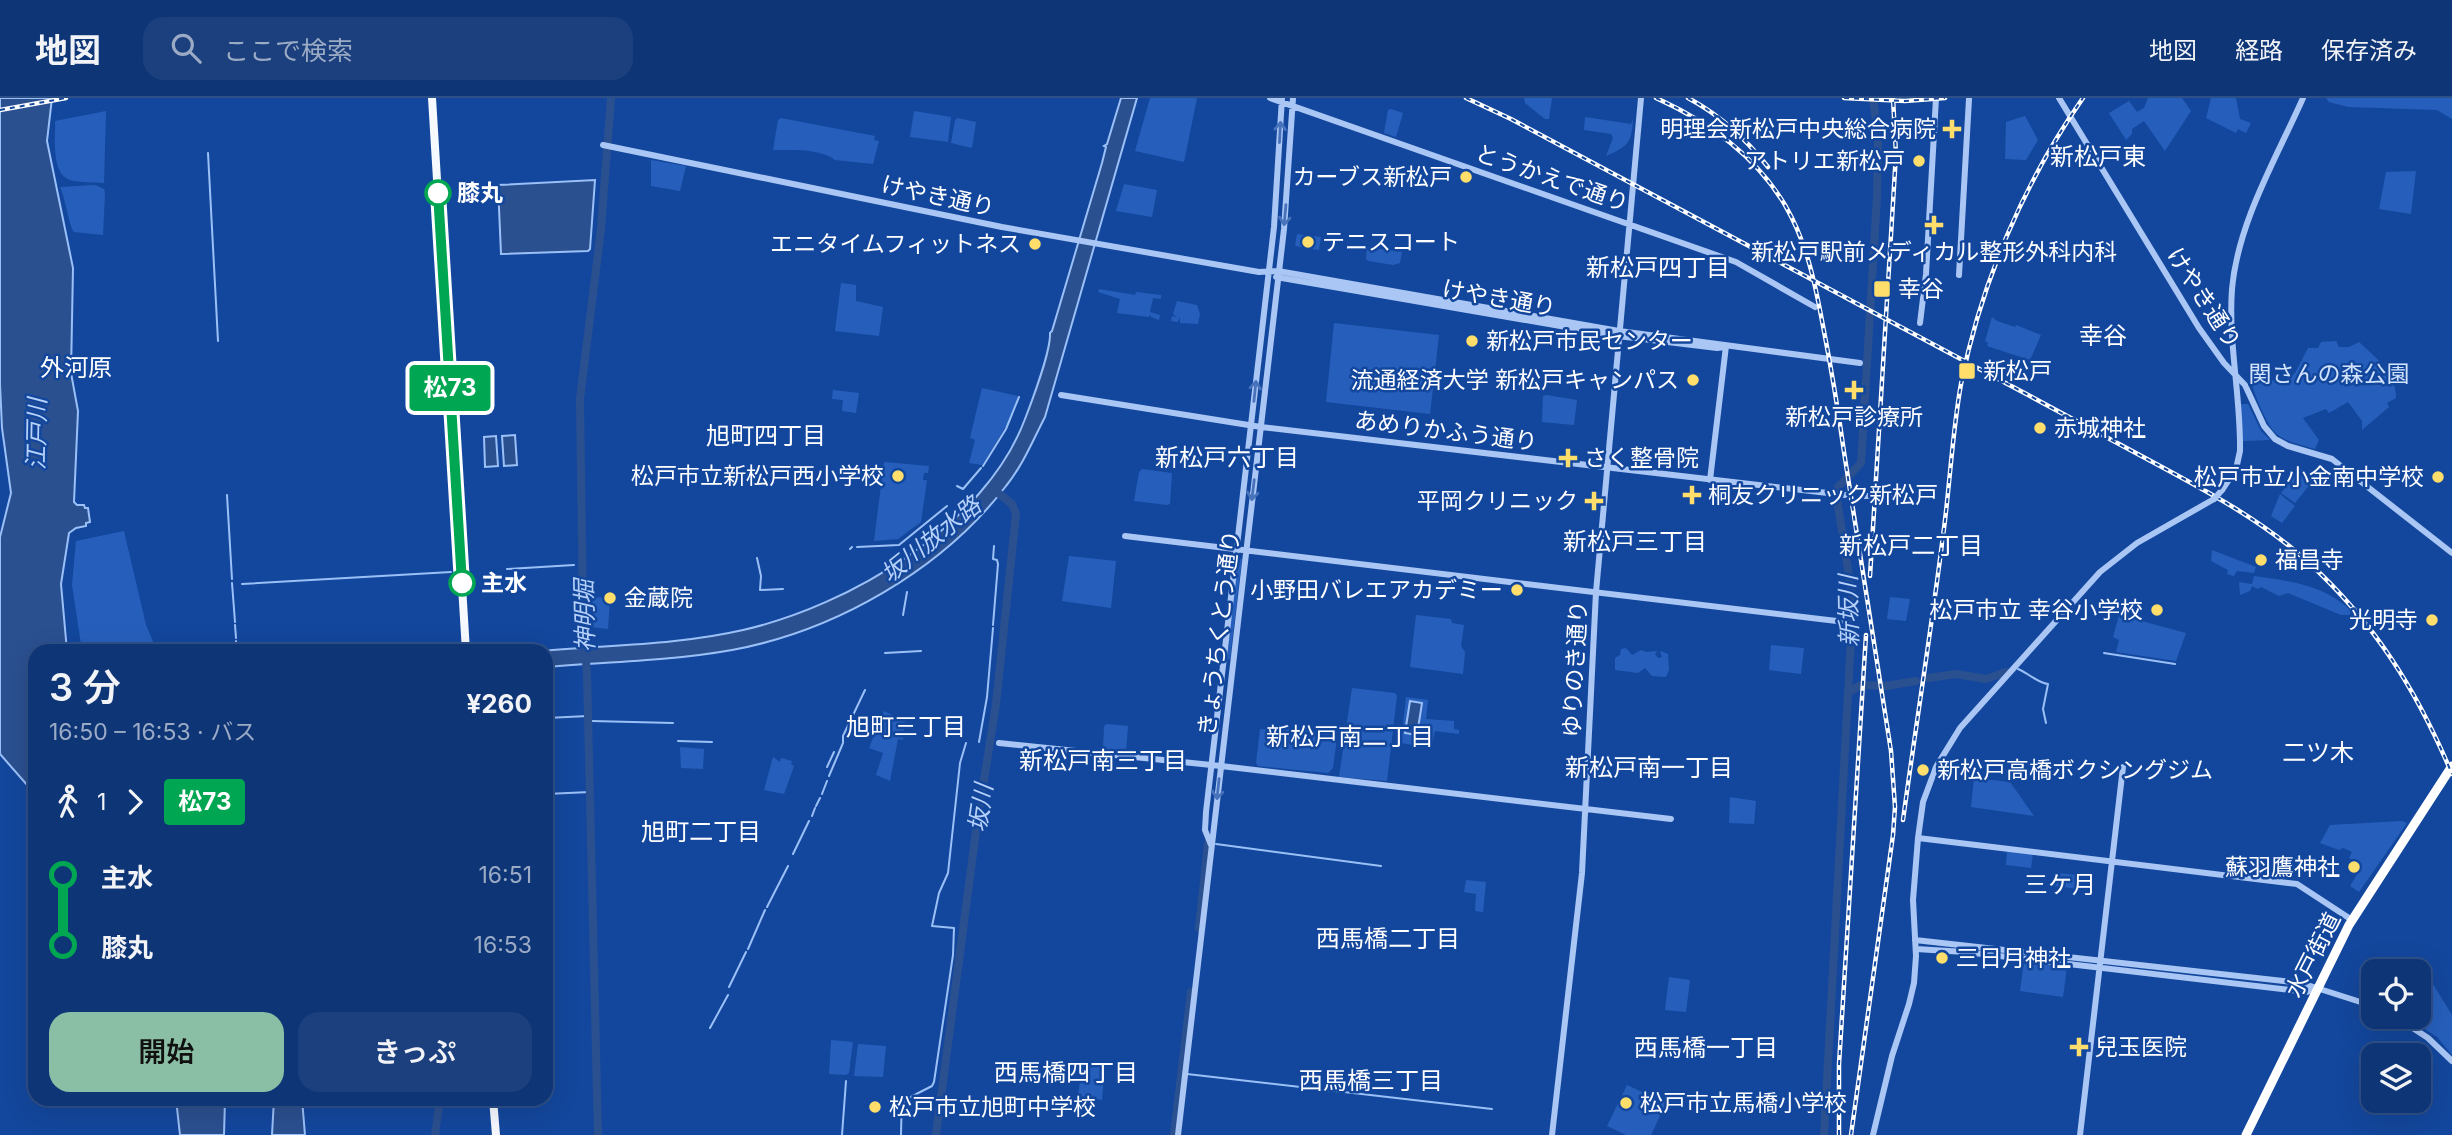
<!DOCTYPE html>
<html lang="ja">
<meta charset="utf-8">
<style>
body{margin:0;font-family:Inter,"Noto Sans JP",sans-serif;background:#1c407e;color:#f1f3f6;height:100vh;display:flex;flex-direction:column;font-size:26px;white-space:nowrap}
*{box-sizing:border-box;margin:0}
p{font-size:23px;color:#9babc5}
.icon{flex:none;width:38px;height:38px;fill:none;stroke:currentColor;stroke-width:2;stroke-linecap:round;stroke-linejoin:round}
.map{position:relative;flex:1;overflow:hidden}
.side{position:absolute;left:28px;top:546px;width:525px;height:462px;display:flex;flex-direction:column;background:#0e3576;border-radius:21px;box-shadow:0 7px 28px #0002,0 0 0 2px #2e5088}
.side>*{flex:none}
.badge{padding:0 14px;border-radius:5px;font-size:24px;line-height:46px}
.tools{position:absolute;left:2361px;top:861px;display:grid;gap:14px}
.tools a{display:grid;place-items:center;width:70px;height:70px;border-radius:14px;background:#0e3576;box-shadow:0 7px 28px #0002,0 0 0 2px #2e5088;font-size:35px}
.map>.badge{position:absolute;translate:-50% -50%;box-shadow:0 0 0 4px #fff}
.legs{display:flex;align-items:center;gap:10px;height:77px;padding:0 21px;font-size:23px}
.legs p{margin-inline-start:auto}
.headline{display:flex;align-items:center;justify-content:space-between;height:119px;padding:0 21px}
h1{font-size:38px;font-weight:600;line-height:52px}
.cta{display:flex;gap:14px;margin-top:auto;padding:14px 21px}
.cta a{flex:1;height:80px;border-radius:21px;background:#8abfa5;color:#111;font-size:28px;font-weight:600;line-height:80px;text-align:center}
.cta a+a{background:#1c407e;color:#f1f3f6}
ul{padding:0 21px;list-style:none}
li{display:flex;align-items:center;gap:24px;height:70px;font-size:26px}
li i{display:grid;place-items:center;width:10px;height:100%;margin:0 9px;background:currentColor}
li i::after{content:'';width:18px;height:18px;margin:-9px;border:5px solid;border-radius:50%;background:#0e3576}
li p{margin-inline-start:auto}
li:first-child i{background:linear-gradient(#0000 50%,currentColor 0)}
li:last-child i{background:linear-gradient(currentColor 50%,#0000 0)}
header{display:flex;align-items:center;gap:42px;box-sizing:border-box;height:98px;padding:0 35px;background:#0e3576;border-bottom:2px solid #2e5088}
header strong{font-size:33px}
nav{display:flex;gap:38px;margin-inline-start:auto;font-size:24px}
.search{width:490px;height:63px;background:#1c407e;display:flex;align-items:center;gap:18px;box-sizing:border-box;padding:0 24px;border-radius:21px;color:#9babc5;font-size:26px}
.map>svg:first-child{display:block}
.green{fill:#265fbb}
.water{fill:#2b5090;stroke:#9bc0f7;stroke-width:2}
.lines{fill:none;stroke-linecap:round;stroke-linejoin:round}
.stream{stroke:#9bc0f7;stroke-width:2}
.river{stroke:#2b5090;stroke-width:8}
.minor{stroke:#a9c6f4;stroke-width:6}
.major{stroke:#f6f9ff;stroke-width:8}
.highway{stroke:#fff;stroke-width:9}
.rail-casing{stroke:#fff;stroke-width:4.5}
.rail{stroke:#13479d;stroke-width:2;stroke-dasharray:5;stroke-linecap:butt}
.minor-bridge{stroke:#a9c6f4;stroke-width:6}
.oneway{stroke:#4873bb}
.line-1-casing{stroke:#fff;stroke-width:16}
.line-1{stroke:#00a651;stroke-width:10}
.poi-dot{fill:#ffde6c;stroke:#13479d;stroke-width:2.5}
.stop-1-dot{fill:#fff;stroke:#00a651;stroke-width:3.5}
.labels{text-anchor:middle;stroke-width:5;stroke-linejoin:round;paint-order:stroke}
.poi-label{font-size:23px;fill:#fff;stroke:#13479d;text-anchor:start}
.street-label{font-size:23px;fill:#fff;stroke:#13479d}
.stop-label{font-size:23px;font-weight:bold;fill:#fff;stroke:#13479d;text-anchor:start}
.park-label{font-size:23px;fill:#d1e3fd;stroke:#13479d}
.neighbourhood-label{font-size:24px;fill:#fff;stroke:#13479d}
.water-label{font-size:24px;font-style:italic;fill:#b6d1fa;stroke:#13479d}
</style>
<header>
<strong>地図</strong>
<div class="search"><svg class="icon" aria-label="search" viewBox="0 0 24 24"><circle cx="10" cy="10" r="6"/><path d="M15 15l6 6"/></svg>ここで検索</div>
<nav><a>地図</a><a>経路</a><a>保存済み</a></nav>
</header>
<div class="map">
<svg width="2452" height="1037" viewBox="0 0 2452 1037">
<rect width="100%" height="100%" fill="#13479d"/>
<path class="green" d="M1150 0H1197L1184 64 1135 53Z
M1524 0H1552L1549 21H1545L1525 5Z
M2148 0H2182L2191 13 2165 53 2144 23 2132 31V36L2126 42 2109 15 2129 3 2137 14 2144 10Z
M2211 0H2236L2240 21 2251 25 2246 35 2238 31 2236 35 2206 20Z
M2326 0H2452V21L2437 12 2348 9 2329 4Z
M1391 11 1403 15 1396 39 1384 35 1388 12Z
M106 13 104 85C93 84 80 85 70 82 50 75 56 39 55 23Z
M914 13 951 19 948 44 910 39Z
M2025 18 2038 42 2026 62 2005 61 2006 24Z
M1585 19 1631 26 1633 21C1632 45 1627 49 1606 58L1613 40 1611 36 1584 32Z
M781 20 875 38 874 42 879 43 873 66 835 62C821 50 790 52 773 52L778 22Z
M957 20 976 24 972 50 951 45 955 22Z
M651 62 686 68 680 93 651 88Z
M2416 73 2411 116 2379 111 2386 74Z
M1124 86 1157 92 1152 119 1116 113Z
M95 87 104 91 105 95 103 137 74 134C68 125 66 102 60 89Z
M1297 136 1321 139 1319 152 1295 148Z
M1367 149 1402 154 1400 165 1393 167 1368 163 1366 161Z
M841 185 856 187V203L883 209 879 238 835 233Z
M1099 191 1135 197 1136 194 1161 197V201L1153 200 1150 214 1160 217 1159 222 1151 219 1150 216 1149 219 1117 215 1120 201 1098 194Z
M1177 203 1197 207 1200 216 1198 226 1180 225V219L1178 224 1171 223 1172 218 1177 219 1173 216Z
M1992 219 1997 223 2015 229 2016 227 2041 237 2030 262 1987 248 1988 245 1985 243Z
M1334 225 1439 237 1430 316 1326 304Z
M2336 243 2339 249H2349L2359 244C2375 259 2396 274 2396 300L2387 305 2389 309 2362 332V323L2348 304 2329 315 2326 311 2303 320 2319 342 2315 351C2302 347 2289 345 2278 337 2266 328 2255 296 2250 282L2261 273 2266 280 2283 286 2295 275 2308 250H2318L2321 244Z
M982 290 1018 298 1011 320 982 367 969 365 975 342 970 340Z
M833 292 859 295 856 315 842 313 843 302 832 301Z
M1546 297 1577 302 1574 327 1542 324 1543 298Z
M2240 306H2248L2261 333 2270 342 2243 343Z
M884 364 929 368 928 375H924L923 382H927L921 424 898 441 874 443Z
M2301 370 2312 384 2295 405 2281 395Z
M1142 371 1172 375 1170 406 1167 407 1134 403 1139 374Z
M2280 396 2295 408 2282 425 2271 418Z
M124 433 146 527 157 553H82L72 487 76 443Z
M2212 452 2256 469 2254 475 2237 473 2234 478 2227 476 2228 472 2211 463Z
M1069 458 1116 463 1111 510 1062 503Z
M1237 460 1242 461 1230 561 1227 562Z
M2254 478C2291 483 2325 487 2352 514L2349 517H2341L2288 495 2279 498 2261 489 2258 491 2252 488 2250 493 2240 497 2239 484 2252 486Z
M588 499 610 500 608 531 591 529V512L589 511Z
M1890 499 1910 501 1906 523 1887 521Z
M1416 517 1451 521 1452 525 1464 527 1461 548 1465 554 1463 576 1410 569Z
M2119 517 2186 535 2176 563 2116 554 2119 542 2113 539Z
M1771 547 1804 550 1801 576 1769 572Z
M1626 550 1632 557 1641 552 1646 554 1657 553 1655 556 1658 560 1662 559 1660 553 1668 556 1669 572 1666 579 1652 578 1645 570 1638 575 1615 572V560L1620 557 1621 551Z
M1352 590 1395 595 1397 598 1387 683 1339 679Z
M1406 599 1428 602 1426 621 1454 623V631L1459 632V636L1435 633 1431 650 1401 645Z
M884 613 905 623 903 642 898 641 890 683 876 677 883 655 869 650Z
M1107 626 1128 628 1126 655 1103 652 1104 628Z
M1275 628 1331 635V638L1337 640 1333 670 1328 675 1258 668 1256 665 1260 631 1274 632Z
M680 649 704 651 703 671 681 670Z
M773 659 780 664 781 660 792 663 791 666 794 668 784 696 764 692Z
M1974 680 2010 684 2034 718 1971 709Z
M1730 699 1756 703 1754 726 1729 725Z
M2402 723 2407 725 2359 794 2350 788 2362 768 2349 760 2352 754 2343 750 2339 752 2320 745 2330 727Z
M2007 752 2033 755 2031 770 2006 767Z
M2056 775 2088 778 2086 792 2054 788Z
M1466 782 1486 784 1483 814 1475 813 1476 796 1464 794Z
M2024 863 2067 869 2063 899 2020 893Z
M1669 879 1690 882 1686 914 1665 912Z
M2433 886 2452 917V957L2437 939 2406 919H2418L2419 892Z
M831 942 853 944 849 975 846 977 829 976Z
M858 946 886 948 883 979 854 978Z
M1070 962 1105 967 1102 1002 1078 998 1081 975 1079 973 1068 972Z
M1627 987 1666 1005 1651 1037H1626L1607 1028Z"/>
<path class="water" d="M0 0H52L47 43 73 170 71 275 78 313 74 404 77 407H84L85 410H88L90 424 86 425V428L76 430 69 435 61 486 67 553H35V696L0 656V439L11 395 2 330 0 286Z
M1121 0H1137L1045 319C1033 342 1023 367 1006 388 942 472 835 533 732 552 671 563 608 564 546 569V553H542C608 547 678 547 743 532 849 508 985 428 1025 321 1032 303 1051 252 1050 235L1052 233 1102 65 1106 49 1104 48 1107 46Z
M595 82 590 151 588 153 501 156 498 87Z
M515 337 517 367 504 368 502 338Z
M496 338 498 368 485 369 484 339Z
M1410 603 1422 605 1417 637 1405 635Z
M176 1001H225L224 1037H180Z
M274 1001H302L305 1037H272Z"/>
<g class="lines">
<path class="stream" d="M208 55 218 243
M983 368 1006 331 1019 299
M957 388 963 391 981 370
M227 397 232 481
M857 449 899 447 947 408
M850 451 852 449
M757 460 761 478 760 492 783 491
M580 467H581
M507 471 574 467
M232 485 235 524
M242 486 451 474
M903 517 907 494
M235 527 236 540
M993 527 998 466 997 462 993 461 994 448
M236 543 237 553
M885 555 921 553
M2104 555 2175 566
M2018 571C2028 575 2038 585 2048 586L2043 611 2046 625
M546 620 588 618
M592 623 673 625
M678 643 712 644
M979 644 987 599 993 530
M827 669 834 654
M829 678 843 645V638L865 592
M546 696 590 694
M822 696 827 683
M816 708 820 700
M812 718 815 710
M1216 746 1381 768
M793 756 809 723
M767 809 788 768
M748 851 765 812
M729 889 746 854
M710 930 728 897
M1187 976 1492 1011
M842 1037 846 983
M901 1037C902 1000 899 1005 932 988L934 984 953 857 954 830 932 828 939 795 948 775 960 665 966 645"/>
<path class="river" d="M583 517 580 301 601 131 611 0
M583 529 587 576 598 1037
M1928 580 1956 576 1986 581 2006 574
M1849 594 1861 587 1886 588 1916 583
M1199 830 1208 745
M435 1037 440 1001
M936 1037 976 733 996 606 1016 416 1012 406 993 391
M1174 1037 1191 894
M1824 1037 1853 504 1837 401 1838 389 1861 365 1877 99 1878 39 1873 0"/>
<path class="minor" d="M1270 0 1736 164 1815 209
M2059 0 2199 230 2224 265 2245 287 2264 328 2275 341 2288 348 2332 361 2452 455
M603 47 1002 129 1259 174 1278 173 1619 233 1860 265
M1959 177 1969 1
M1276 179 1618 238 1717 250 1725 249
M1920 225 1926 176 1936 0
M1061 297 1261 329 1845 397
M1710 382 1726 248
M2222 392 2236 371 2240 353C2241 299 2228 245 2232 191 2238 124 2276 61 2303 0
M1864 398 1909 397
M1125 438 1845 524
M999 645 1221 668 1671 721
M1918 740 2297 786 2352 822
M1211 747 1205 732 1206 714 1274 129 1282 0
M1915 842 2301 885 2373 908
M1916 851 1965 854 2307 894 2317 891
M2396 919 2428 940 2452 963
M1178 1037 1284 131 1293 0
M1552 1037 1582 775 1596 494 1641 0
M1873 1037 1892 958 1909 906 1914 885 1916 858 1913 802 1918 740 1923 704 1936 669 1960 630 2100 474 2137 445 2214 401
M2080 1037 2123 669"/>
<path class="major" d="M432 0 466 553
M493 1001 496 1037"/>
<path class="highway" d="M2246 1037 2349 827 2452 668"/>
<g class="rail-casing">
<path id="rail" d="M1466 0 1511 21C1684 114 1857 205 2030 298 2074 322 2117 345 2160 368 2212 396 2264 424 2308 464 2375 525 2417 593 2452 676
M1656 0C1709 24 1755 57 1785 107 1807 145 1815 185 1823 228 1831 269 1838 311 1844 354 1859 453 1875 553 1891 653L1895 709 1893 737 1851 1037
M1688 0C1720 17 1746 41 1768 69
M1844 0 1905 3 1945 0
M0 12 66 0
M1870 478 1896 56 1893 0
M1903 722C1916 627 1931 533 1943 438 1950 387 1952 336 1961 286 1981 185 2024 84 2083 0
M1839 1037V966L1866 537"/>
</g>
<use href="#rail" class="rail"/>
<path class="minor-bridge" d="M2214 401 2222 392"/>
</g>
<defs><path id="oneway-shaft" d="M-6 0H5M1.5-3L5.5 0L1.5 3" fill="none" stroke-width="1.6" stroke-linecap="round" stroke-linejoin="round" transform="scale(1.75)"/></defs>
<g class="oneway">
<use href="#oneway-shaft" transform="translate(1280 34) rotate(-87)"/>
<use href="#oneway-shaft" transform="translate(1285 117) rotate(95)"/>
<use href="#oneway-shaft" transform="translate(1255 293) rotate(-84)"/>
<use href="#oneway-shaft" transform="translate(1253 392) rotate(97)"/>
<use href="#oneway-shaft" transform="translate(1218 691) rotate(96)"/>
</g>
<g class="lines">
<g class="line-1-casing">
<path id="line-1" d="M438 95 462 485"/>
</g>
<use href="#line-1" class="line-1"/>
</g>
<g class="poi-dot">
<path d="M1948.5 20.5h7v7h7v7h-7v7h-7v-7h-7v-7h7z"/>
<circle cx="1919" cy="63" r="7"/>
<circle cx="1466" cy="79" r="7"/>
<path d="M1930.5 116.5h7v7h7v7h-7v7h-7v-7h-7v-7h7z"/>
<circle cx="1308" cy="144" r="7"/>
<circle cx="1035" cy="146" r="7"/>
<rect x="1873" y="182" width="18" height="18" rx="3.5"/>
<circle cx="1472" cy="243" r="7"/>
<rect x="1958" y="264" width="18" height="18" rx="3.5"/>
<circle cx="1693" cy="282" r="7"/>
<path d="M1850.5 281.5h7v7h7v7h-7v7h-7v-7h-7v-7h7z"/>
<circle cx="2040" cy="330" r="7"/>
<path d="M1564.5 349.5h7v7h7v7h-7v7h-7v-7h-7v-7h7z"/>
<circle cx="898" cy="378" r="7"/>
<circle cx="2438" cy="379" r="7"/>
<path d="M1688.5 386.5h7v7h7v7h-7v7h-7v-7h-7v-7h7z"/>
<path d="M1590.5 392.5h7v7h7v7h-7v7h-7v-7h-7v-7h7z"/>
<circle cx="2261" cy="462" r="7"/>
<circle cx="1517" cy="492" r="7"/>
<circle cx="610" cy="500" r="7"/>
<circle cx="2157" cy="512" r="7"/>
<circle cx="2432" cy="522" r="7"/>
<circle cx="1923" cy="672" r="7"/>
<circle cx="2354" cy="769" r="7"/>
<circle cx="1942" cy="860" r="7"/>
<path d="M2075.5 938.5h7v7h7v7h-7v7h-7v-7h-7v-7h7z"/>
<circle cx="1626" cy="1005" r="7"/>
<circle cx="875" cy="1009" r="7"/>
</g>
<g class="stop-1-dot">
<circle cx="438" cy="95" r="12"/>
<circle cx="462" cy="485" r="12"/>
</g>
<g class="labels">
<g class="poi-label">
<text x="1936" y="39" text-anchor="end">明理会新松戸中央総合病院</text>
<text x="1905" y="71" text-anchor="end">アトリエ新松戸</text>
<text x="1452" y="87" text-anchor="end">カーブス新松戸</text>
<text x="1322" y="152">テニスコート</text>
<text x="1021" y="154" text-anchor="end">エニタイムフィットネス</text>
<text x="1934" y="162" text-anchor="middle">新松戸駅前メディカル整形外科内科</text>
<text x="1898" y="199">幸谷</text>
<text x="1486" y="251">新松戸市民センター</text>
<text x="1983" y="281">新松戸</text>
<text x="1679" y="290" text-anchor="end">流通経済大学 新松戸キャンパス</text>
<text x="1854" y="327" text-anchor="middle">新松戸診療所</text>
<text x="2054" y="338">赤城神社</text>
<text x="1584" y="368">さく整骨院</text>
<text x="884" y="386" text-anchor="end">松戸市立新松戸西小学校</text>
<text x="2424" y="387" text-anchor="end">松戸市立小金南中学校</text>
<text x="1708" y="405">桐友クリニック新松戸</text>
<text x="1578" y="411" text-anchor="end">平岡クリニック</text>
<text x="2275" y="470">福昌寺</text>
<text x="1503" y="500" text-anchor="end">小野田バレエアカデミー</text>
<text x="624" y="508">金蔵院</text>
<text x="2143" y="520" text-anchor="end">松戸市立 幸谷小学校</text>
<text x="2418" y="530" text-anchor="end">光明寺</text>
<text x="1937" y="680">新松戸高橋ボクシングジム</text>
<text x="2340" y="777" text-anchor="end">蘇羽鷹神社</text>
<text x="1956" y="868">三日月神社</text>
<text x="2095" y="957">兒玉医院</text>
<text x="1640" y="1013">松戸市立馬橋小学校</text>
<text x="889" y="1017">松戸市立旭町中学校</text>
</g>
<g class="street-label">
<text transform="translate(1552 80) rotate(19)" y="8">とうかえで通り</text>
<text transform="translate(938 98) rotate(12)" y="8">けやき通り</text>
<text transform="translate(1499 200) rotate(10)" y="8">けやき通り</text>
<text transform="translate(2204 200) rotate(57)" y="8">けやき通り</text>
<text transform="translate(1446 333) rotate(7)" y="8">あめりかふう通り</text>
<text transform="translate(1219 535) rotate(-83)" y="8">きょうちくとう通り</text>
<text transform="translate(1575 571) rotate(-87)" y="8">ゆりのき通り</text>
<text transform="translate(2313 857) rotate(-63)" y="8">水戸街道</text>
</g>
<g class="stop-label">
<text x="457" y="103">膝丸</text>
<text x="481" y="493">主水</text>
</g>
<g class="park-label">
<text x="2329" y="284">関さんの森公園</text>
</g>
<g class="neighbourhood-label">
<text x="2098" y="67">新松戸東</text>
<text x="1658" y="178">新松戸四丁目</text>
<text x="2103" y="246">幸谷</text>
<text x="76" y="278">外河原</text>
<text x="766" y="346">旭町四丁目</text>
<text x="1227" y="368">新松戸六丁目</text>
<text x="1635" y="452">新松戸三丁目</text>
<text x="1911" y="456">新松戸二丁目</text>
<text x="906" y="637">旭町三丁目</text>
<text x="1350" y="647">新松戸南二丁目</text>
<text x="2318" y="663">二ツ木</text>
<text x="1103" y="671">新松戸南三丁目</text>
<text x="1649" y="678">新松戸南一丁目</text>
<text x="701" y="742">旭町二丁目</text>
<text x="2060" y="795">三ケ月</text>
<text x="1388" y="849">西馬橋二丁目</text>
<text x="1706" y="958">西馬橋一丁目</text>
<text x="1066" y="983">西馬橋四丁目</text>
<text x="1371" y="991">西馬橋三丁目</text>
</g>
<g class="water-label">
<text transform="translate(37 336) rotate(-89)" y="8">江戸川</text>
<text transform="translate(931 442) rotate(-39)" y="8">坂川放水路</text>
<text transform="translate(1849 513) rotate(-91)" y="8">新坂川</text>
<text transform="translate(585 518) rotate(-91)" y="8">神明堀</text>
<text transform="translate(981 710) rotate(-82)" y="8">坂川</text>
</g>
</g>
</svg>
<div class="tools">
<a><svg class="icon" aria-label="locate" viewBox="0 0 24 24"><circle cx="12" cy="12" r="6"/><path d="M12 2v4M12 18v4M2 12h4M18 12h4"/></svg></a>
<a><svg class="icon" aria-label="layers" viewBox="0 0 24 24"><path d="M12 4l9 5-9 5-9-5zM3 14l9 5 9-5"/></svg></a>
</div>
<b class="badge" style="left:450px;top:290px;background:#00a651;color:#fff">松73</b>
<section class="side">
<div class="headline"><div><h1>3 分</h1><p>16:50 – 16:53 · バス</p></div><b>¥260</b></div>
<div class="legs"><svg class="icon" aria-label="walk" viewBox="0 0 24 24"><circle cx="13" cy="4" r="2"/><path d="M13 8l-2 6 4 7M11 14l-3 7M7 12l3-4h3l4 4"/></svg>1<svg class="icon" aria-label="forward" viewBox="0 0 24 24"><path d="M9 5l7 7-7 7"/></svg><b class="badge" style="background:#00a651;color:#fff">松73</b></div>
<ul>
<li><i style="color:#00a651"></i><b>主水</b><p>16:51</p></li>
<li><i style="color:#00a651"></i><b>膝丸</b><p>16:53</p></li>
</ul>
<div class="cta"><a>開始</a><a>きっぷ</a></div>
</section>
</div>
